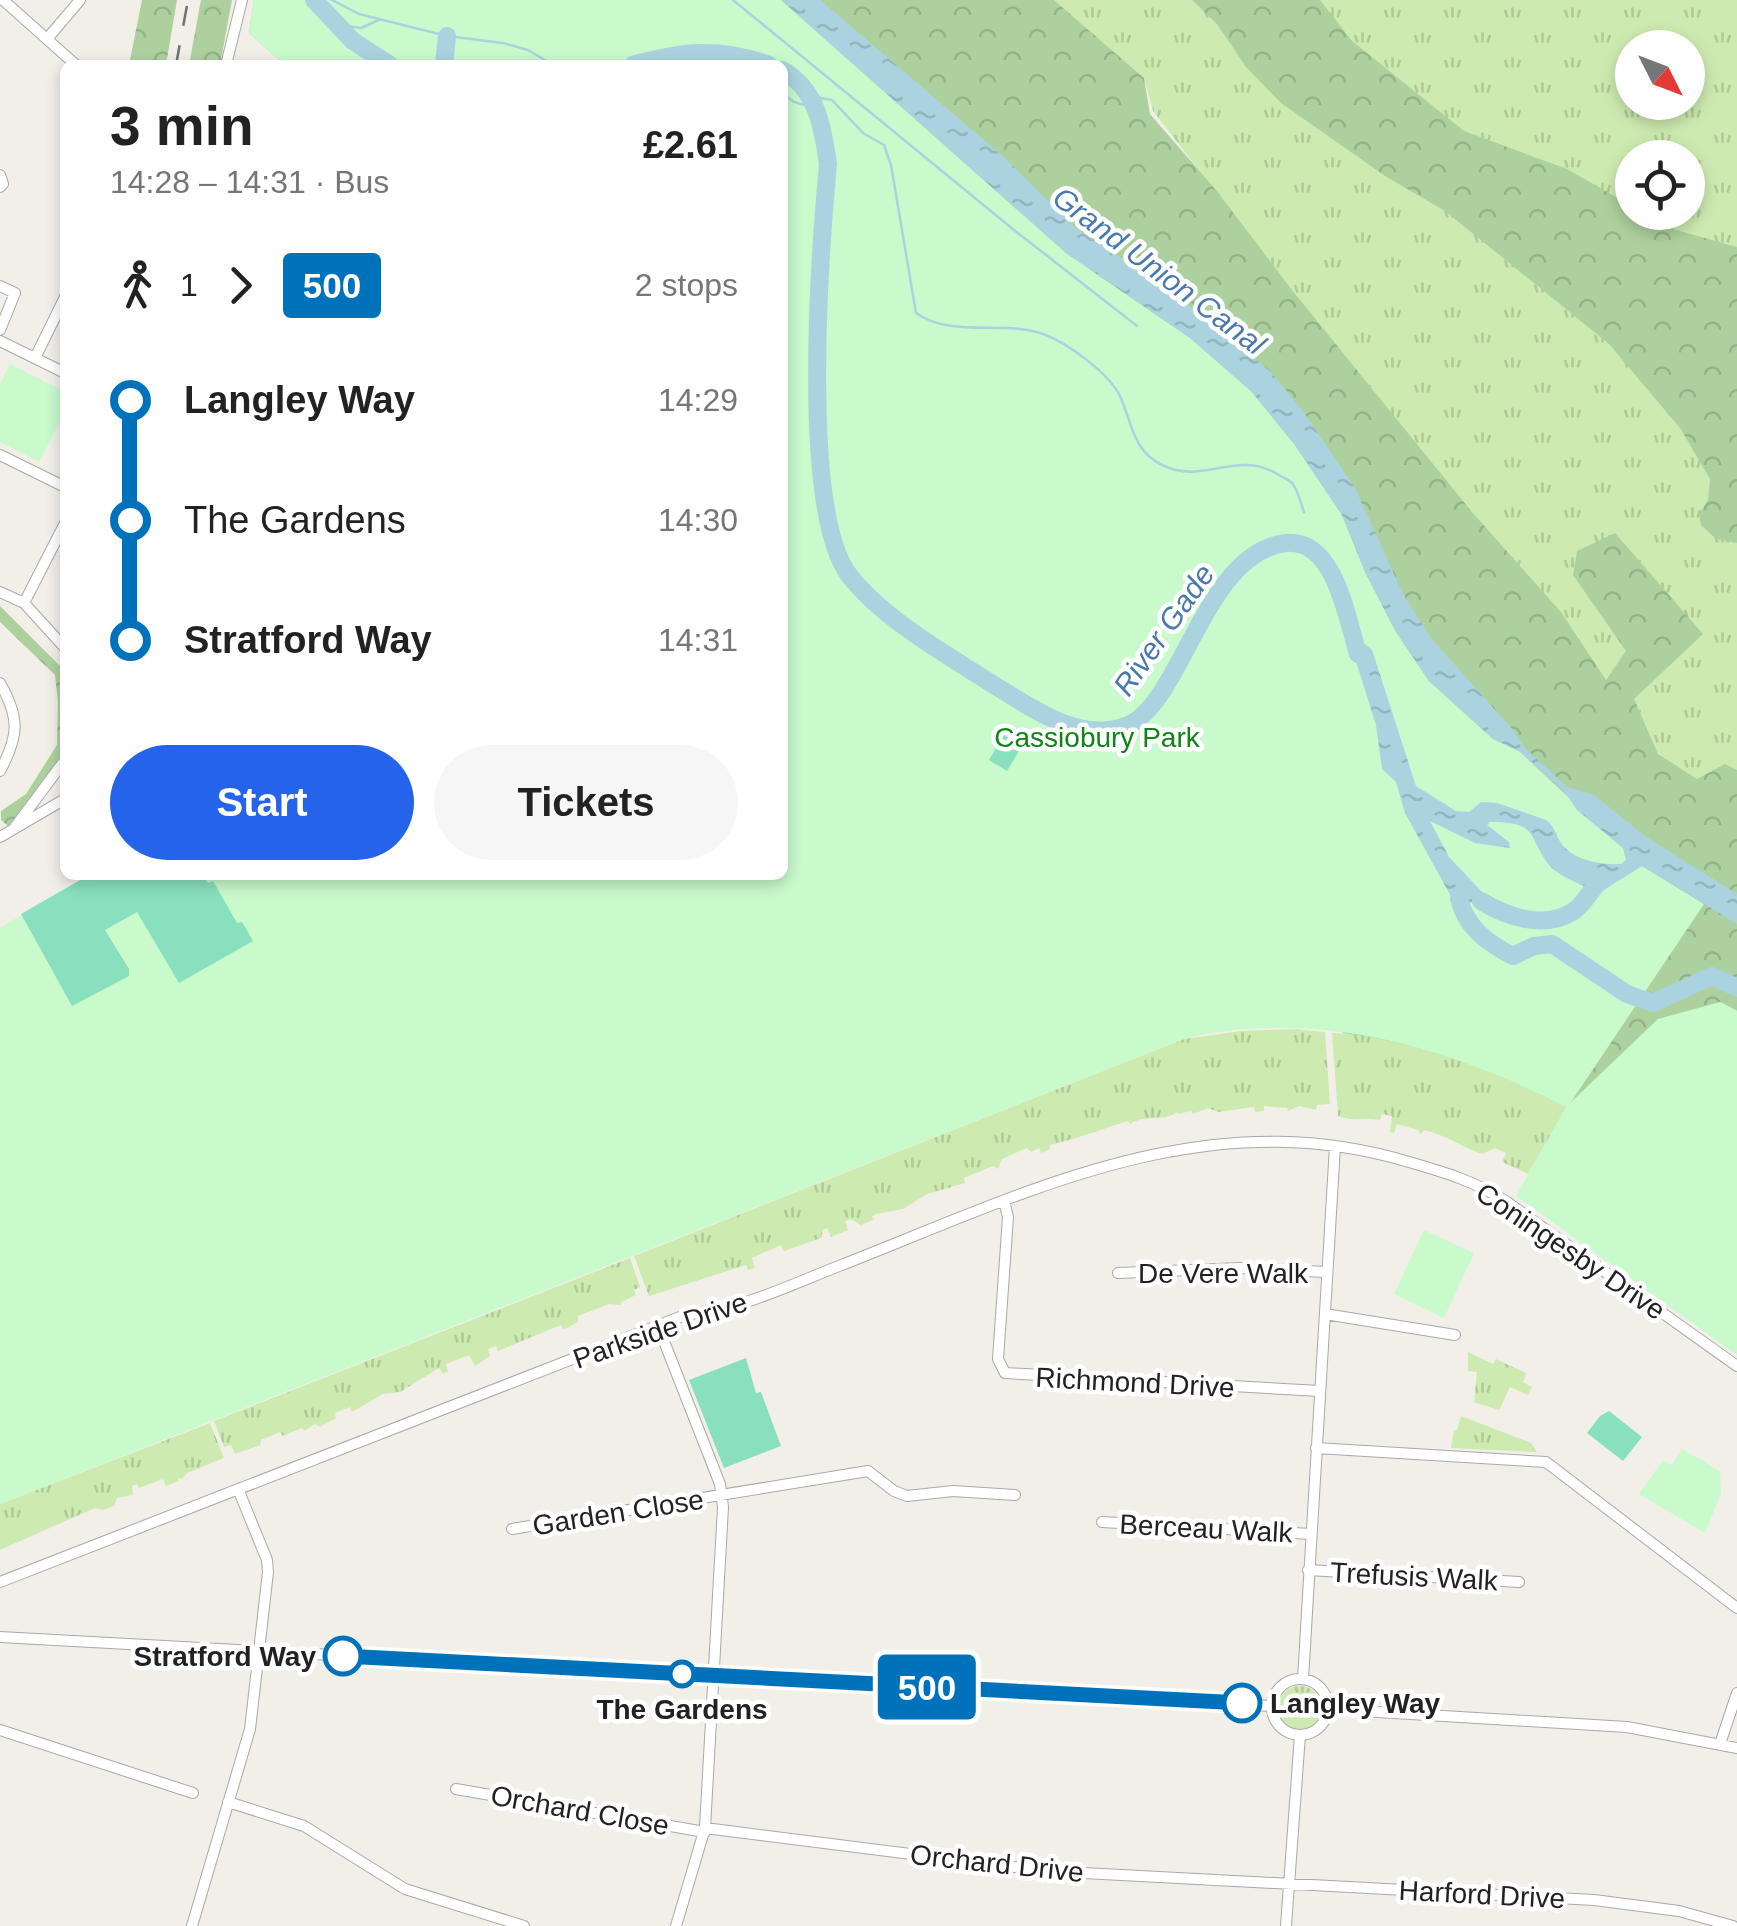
<!DOCTYPE html>
<meta charset="utf-8">
<style>
body{margin:0;font-family:Arial,sans-serif;background:#f6f6f6;color:#222;height:100vh;display:flex;flex-direction:column;font-size:38px;white-space:nowrap}
*{box-sizing:border-box;margin:0}
p{font-size:32px;color:#767676}
.icon{flex:none;width:55px;height:55px;fill:none;stroke:currentColor;stroke-width:2;stroke-linecap:round;stroke-linejoin:round}
.map{position:relative;flex:1;overflow:hidden}
.panel{position:absolute;left:60px;top:60px;width:728px;height:820px;display:flex;flex-direction:column;background:#fff;border-radius:15px;box-shadow:0 5px 15px #0003}
.panel>*{flex:none}
.badge{padding:0 20px;border-radius:8px;font-size:35px;line-height:65px}
.needle{width:65px;rotate:132deg}
.tools{position:absolute;left:1615px;top:30px;display:grid;gap:20px}
.tools a{display:grid;place-items:center;width:90px;height:90px;border-radius:50%;background:#fff;box-shadow:0 5px 15px #0003;font-size:50px}
.map>.badge{position:absolute;translate:-50% -50%;box-shadow:0 0 0 5px #fff}
.legs{display:flex;align-items:center;gap:15px;height:110px;padding:0 50px;font-size:32px}
.legs p{margin-inline-start:auto}
.overview{display:flex;align-items:center;justify-content:space-between;height:170px;padding:0 50px}
h1{font-size:55px;font-weight:700;line-height:75px}
.primary-button{display:flex;gap:20px;margin-top:auto;padding:20px 50px}
.primary-button a{flex:1;height:115px;border-radius:60px;background:#2563eb;color:#fff;font-size:40px;font-weight:700;line-height:115px;text-align:center}
.primary-button a+a{background:#f6f6f6;color:#222}
ul{padding:0 50px;list-style:none}
li{display:flex;align-items:center;gap:35px;height:120px;font-size:38px}
li i{display:grid;place-items:center;width:15px;height:100%;margin:0 12px;background:currentColor}
li i::after{content:'';width:25px;height:25px;margin:-12px;border:8px solid;border-radius:50%;background:#fff}
li p{margin-inline-start:auto}
li:first-child i{background:linear-gradient(#0000 50%,currentColor 0)}
li:last-child i{background:linear-gradient(currentColor 50%,#0000 0)}
.map>svg:first-child{display:block}
.grass{fill:url(#grass-tufts);fill-rule:evenodd}
.forest{fill:url(#forest-crowns)}
.park{fill:#c8facc}
.pitch{fill:#88e0be}
.water{fill:url(#water-ripples)}
.lines{fill:none;stroke-linecap:round;stroke-linejoin:round}
.stream{stroke:#aad3df;stroke-width:2.5}
.river{stroke:#aad3df;stroke-width:18}
.minor-casing{stroke:#a9a9a9;stroke-width:12}
.minor{stroke:#fff;stroke-width:10}
.rail{stroke:#707070;stroke-width:2.5;stroke-dasharray:20 20;stroke-linecap:butt}
.line-1-casing{stroke:#fff;stroke-width:22}
.line-1{stroke:#0072bc;stroke-width:15}
.stop-1-dot{fill:#fff;stroke:#0072bc;stroke-width:5}
.labels{text-anchor:middle;stroke-width:9;stroke-linejoin:round;paint-order:stroke}
.park-label{font-size:28px;fill:#0c8416;stroke:#fff}
.street-label{font-size:28px;fill:#222;stroke:#fff}
.stop-label{font-size:28px;font-weight:bold;fill:#222;stroke:#fff;text-anchor:end}
.water-label{font-size:30px;font-style:italic;fill:#4a7aab;stroke:#fff}
</style>
<div class="map">
<svg width="1737" height="1926" viewBox="0 0 1737 1926">
<defs>
<pattern id="grass-tufts" width="24" height="20" patternUnits="userSpaceOnUse" patternTransform="scale(2.5)"><rect width="24" height="20" fill="#cdebb0"/><path d="M3 7l-1-3M5 7V3M7 7l1-3M15 17l-1-3M17 17v-4M19 17l1-3" fill="none" stroke="#b0c997"/></pattern>
<pattern id="forest-crowns" width="20" height="18" patternUnits="userSpaceOnUse" patternTransform="scale(2.5)"><rect width="20" height="18" fill="#add19e"/><path d="M2 6a3 3 0 1 1 6 0M12 15a3 3 0 1 1 6 0" fill="none" stroke="#95b388"/></pattern>
<pattern id="water-ripples" width="26" height="14" patternUnits="userSpaceOnUse" patternTransform="scale(2.5)"><rect width="26" height="14" fill="#aad3df"/><path d="M2 4q2-2 4 0t4 0M15 11q2-2 4 0t4 0" fill="none" stroke="#92b5bf"/></pattern>
</defs>
<rect width="100%" height="100%" fill="#f2efe9"/>
<path class="grass" d="M1054 0H1737V845L1674 835 1296 295 1153 111 1144 78ZM1632 48H1688V102H1632ZM1632 158H1688V212H1632Z
M1294 1029 1325 1032 1330 1104 1317 1105 1316 1110 1299 1106 1288 1111 1287 1108 1264 1106V1111L1255 1112 1254 1107 1218 1112 1208 1108 1193 1114 1191 1111 1178 1114 1177 1112C1165 1122 1145 1114 1130 1124L1128 1121C1097 1131 1078 1138 1050 1145V1149L1041 1153 1039 1148 1031 1152 1027 1148 1002 1159 998 1169 993 1166 964 1178 965 1183 927 1194 903 1209 876 1214 872 1216 873 1220 861 1225 851 1219 845 1221 848 1230 831 1237 827 1228 823 1230 821 1238 784 1251 781 1245 752 1258 755 1268 748 1270 746 1265 649 1296 634 1256 1184 1039 1241 1031Z
M1332 1033C1416 1035 1493 1070 1567 1107L1528 1174 1502 1162 1506 1153 1495 1148 1482 1154C1460 1146 1447 1136 1425 1130L1420 1134 1418 1130 1397 1124 1394 1133 1390 1132 1392 1116 1382 1114 1380 1120C1365 1117 1352 1122 1338 1116Z
M630 1258 640 1287 634 1290 636 1295 621 1302V1305L609 1304 578 1316V1322L563 1330 561 1325 498 1351 496 1346 488 1349 490 1356 475 1366 469 1355 446 1364 448 1371 443 1374 439 1368 400 1392 383 1394 352 1412 350 1407 335 1413 336 1418 320 1427 315 1424 304 1431 302 1428 283 1436 280 1432 261 1440 260 1445 235 1454 231 1445 224 1447 214 1421Z
M1468 1352 1493 1364 1496 1359 1526 1373 1523 1382 1532 1387 1528 1395 1510 1387 1499 1410 1474 1402 1477 1372 1468 1371Z
M1461 1416 1531 1443 1537 1452 1451 1448 1454 1430H1457Z
M210 1423 224 1458 187 1473 182 1479 178 1478 179 1481 166 1486 163 1479 139 1488 137 1484 132 1486 133 1495 117 1498 114 1506 103 1510 95 1508 0 1550V1504Z
M1278 1708a22 22 0 1 1 44 0a22 22 0 1 1-44 0Z"/>
<path class="forest" d="M142 0H177L166 65H129Z
M201 0H232L220 65H189Z
M254 0H1054L1144 78 1150 114 1216 190 1296 295 1472 512 1561 612 1606 680 1626 651 1573 575 1577 551 1615 533 1703 634 1634 699 1658 754 1697 779 1725 764 1737 770V1011L1720 1002 1567 1107C1494 1071 1424 1043 1343 1033L782 65H285L249 33Z
M1192 0H1320L1352 41 1464 131 1567 169 1632 206V212L1644 213 1673 229 1737 247V543L1716 539 1701 525 1699 514 1708 500 1710 479 1680 428 1609 344 1445 211 1385 176 1281 103 1246 67 1217 24Z
M0 606 65 671V754L17 824 8 826 1 820V811L26 794 57 745 58 701 55 675 0 622Z"/>
<path class="park" d="M254 0H781L1066 253 1190 338 1251 391 1295 445 1342 515 1365 572 1396 632 1429 681 1493 739 1519 751 1642 866 1704 904 1571 1102 1658 1019 1720 1002 1737 1011V1355L1516 1196 1566 1107C1450 1048 1315 1007 1184 1039L0 1504V928L89 875H782V65H285L249 33Z
M10 364 65 392V412L39 462 0 442V384Z
M1424 1230 1474 1253 1444 1318 1394 1294Z
M1682 1449 1720 1471 1721 1493 1705 1533 1639 1494 1663 1460 1672 1465Z"/>
<path class="pitch" d="M1004 735 1022 746 1007 771 989 760Z
M89 875H202L208 883 213 881 237 923 242 922 253 941 179 983 137 912 105 930 129 969V976L72 1006 21 914Z
M746 1358 756 1393 761 1392 781 1446 724 1468 689 1380Z
M1609 1411 1642 1437 1623 1461 1587 1433 1600 1416Z"/>
<path class="water" d="M781 0H820L1007 160 1076 229 1163 285 1271 372 1305 414 1355 488 1403 594 1431 638 1513 730 1525 748 1567 787 1594 795 1645 836 1737 894V924L1642 866 1596 895 1586 897 1585 887C1574 881 1558 875 1550 866 1526 836 1540 822 1490 822L1487 825 1509 842 1510 848 1475 843 1430 821 1449 857 1502 913 1466 901 1464 920 1405 813 1396 782 1382 769 1376 725 1354 655 1351 632 1372 650 1416 786 1456 811 1469 812 1481 802 1497 803 1546 820C1556 827 1556 839 1565 848 1578 861 1603 865 1621 864L1626 860 1623 848 1577 810 1564 791 1519 751 1493 739 1429 681 1396 632 1365 572 1342 515 1295 445 1251 391 1190 338 1066 253Z"/>
<g class="lines">
<path class="stream" d="M332 0 359 14 447 36 503 43 528 50 553 65
M733 0 1014 230 1137 326
M336 24 361 28 379 20
M782 87C788 103 797 104 814 106
M809 96 832 100 863 133 884 145 891 165 916 313C950 338 1006 320 1043 334 1066 342 1109 373 1120 396 1132 423 1133 451 1162 465 1204 486 1237 448 1279 475 1284 478 1289 480 1292 483 1298 490 1301 504 1304 512"/>
<path class="river" d="M314 0 353 41 390 65
M444 65 447 36
M633 65C682 51 720 47 769 65
M782 70C817 89 823 128 828 164 820 250 800 510 849 575 883 619 947 655 994 685 1032 708 1079 743 1126 726 1182 705 1204 552 1286 543 1335 538 1347 619 1358 654
M1459 899C1466 927 1487 943 1513 956L1534 946 1552 944 1627 994 1653 1003 1712 976 1737 988
M1481 901C1507 917 1545 930 1574 911 1584 904 1592 889 1600 880"/>
<g class="minor-casing">
<path id="minor" d="M3 0 76 65
M47 39 80 0
M226 65 242 0
M0 175 3 184 0 187
M0 286 15 293 0 330
M0 341 65 373
M35 358 65 297
M0 455 65 487
M0 592 24 603 65 648
M24 603 65 523
M0 683C20 718 19 736 0 771
M15 827 65 760
M0 837 65 799
M1004 1201 1008 1217 998 1359 1005 1373 1320 1391
M1118 1273 1240 1268 1327 1272
M1325 1314 1455 1335
M658 1326 720 1484 723 1507 705 1828 676 1926
M1316 1448 1546 1462 1737 1608
M1102 1522 1311 1534
M512 1529 868 1471 894 1491 907 1496 953 1491 1015 1495
M1308 1570 1519 1582
M0 1582 680 1317C702 1311 724 1308 746 1302 778 1292 808 1278 839 1266 1026 1193 1204 1100 1409 1162 1444 1172 1477 1182 1507 1202L1737 1366
M0 1637 1272 1706
M1303 1679 1335 1146
M1272 1707a28 28 0 1 1 56 0a28 28 0 1 1-56 0Z
M1328 1709 1627 1727 1737 1748
M0 1730 193 1793
M1720 1744 1737 1693
M456 1789 705 1832
M228 1802 304 1826 405 1889 524 1926
M705 1828 1046 1871 1594 1900 1679 1911 1733 1926
M192 1926 250 1729 268 1572 267 1560 238 1489
M1286 1926 1300 1735"/>
</g>
<use href="#minor" class="minor"/>
<path class="rail" d="M176 65 188 0"/>
</g>
<g class="lines">
<g class="line-1-casing">
<path id="line-1" d="M343 1656 1242 1703"/>
</g>
<use href="#line-1" class="line-1"/>
</g>
<g class="stop-1-dot">
<circle cx="343" cy="1656" r="18"/>
<circle cx="682" cy="1674" r="12"/>
<circle cx="1242" cy="1703" r="18"/>
</g>
<g class="labels">
<g class="park-label">
<text x="1097" y="747">Cassiobury Park</text>
</g>
<g class="street-label">
<text transform="translate(1571 1251) rotate(34)" y="10">Coningesby Drive</text>
<text x="1223" y="1283">De Vere Walk</text>
<text transform="translate(660 1330) rotate(-19)" y="10">Parkside Drive</text>
<text transform="translate(1135 1382) rotate(3)" y="10">Richmond Drive</text>
<text transform="translate(618 1512) rotate(-9)" y="10">Garden Close</text>
<text transform="translate(1206 1528) rotate(3)" y="10">Berceau Walk</text>
<text transform="translate(1414 1576) rotate(3)" y="10">Trefusis Walk</text>
<text transform="translate(580 1810) rotate(10)" y="10">Orchard Close</text>
<text transform="translate(997 1863) rotate(6)" y="10">Orchard Drive</text>
<text transform="translate(1482 1894) rotate(3)" y="10">Harford Drive</text>
</g>
<g class="stop-label">
<text x="316" y="1666">Stratford Way</text>
<text x="1270" y="1713" text-anchor="start">Langley Way</text>
<text x="682" y="1719" text-anchor="middle">The Gardens</text>
</g>
<g class="water-label">
<text transform="translate(1159 271) rotate(37)" y="10">Grand Union Canal</text>
<text transform="translate(1164 630) rotate(-55)" y="10">River Gade</text>
</g>
</g>
</svg>
<div class="tools">
<a><svg class="needle" viewBox="-14 -14 28 28"><path d="M0-13l5 13h-10z" fill="#e53935"/><path d="M0 13l5-13h-10z" fill="#767676"/></svg></a>
<a><svg class="icon" aria-label="locate" viewBox="0 0 24 24"><circle cx="12" cy="12" r="6"/><path d="M12 2v4M12 18v4M2 12h4M18 12h4"/></svg></a>
</div>
<b class="badge" style="left:927px;top:1687px;background:#0072bc;color:#fff">500</b>
<section class="panel">
<div class="overview"><div><h1>3 min</h1><p>14:28 – 14:31 · Bus</p></div><b>£2.61</b></div>
<div class="legs"><svg class="icon" aria-label="walk" viewBox="0 0 24 24"><circle cx="13" cy="4" r="2"/><path d="M13 8l-2 6 4 7M11 14l-3 7M7 12l3-4h3l4 4"/></svg>1<svg class="icon" aria-label="forward" viewBox="0 0 24 24"><path d="M9 5l7 7-7 7"/></svg><b class="badge" style="background:#0072bc;color:#fff">500</b><p>2 stops</p></div>
<ul>
<li><i style="color:#0072bc"></i><b>Langley Way</b><p>14:29</p></li>
<li><i style="color:#0072bc"></i><span>The Gardens</span><p>14:30</p></li>
<li><i style="color:#0072bc"></i><b>Stratford Way</b><p>14:31</p></li>
</ul>
<div class="primary-button"><a>Start</a><a>Tickets</a></div>
</section>
</div>
